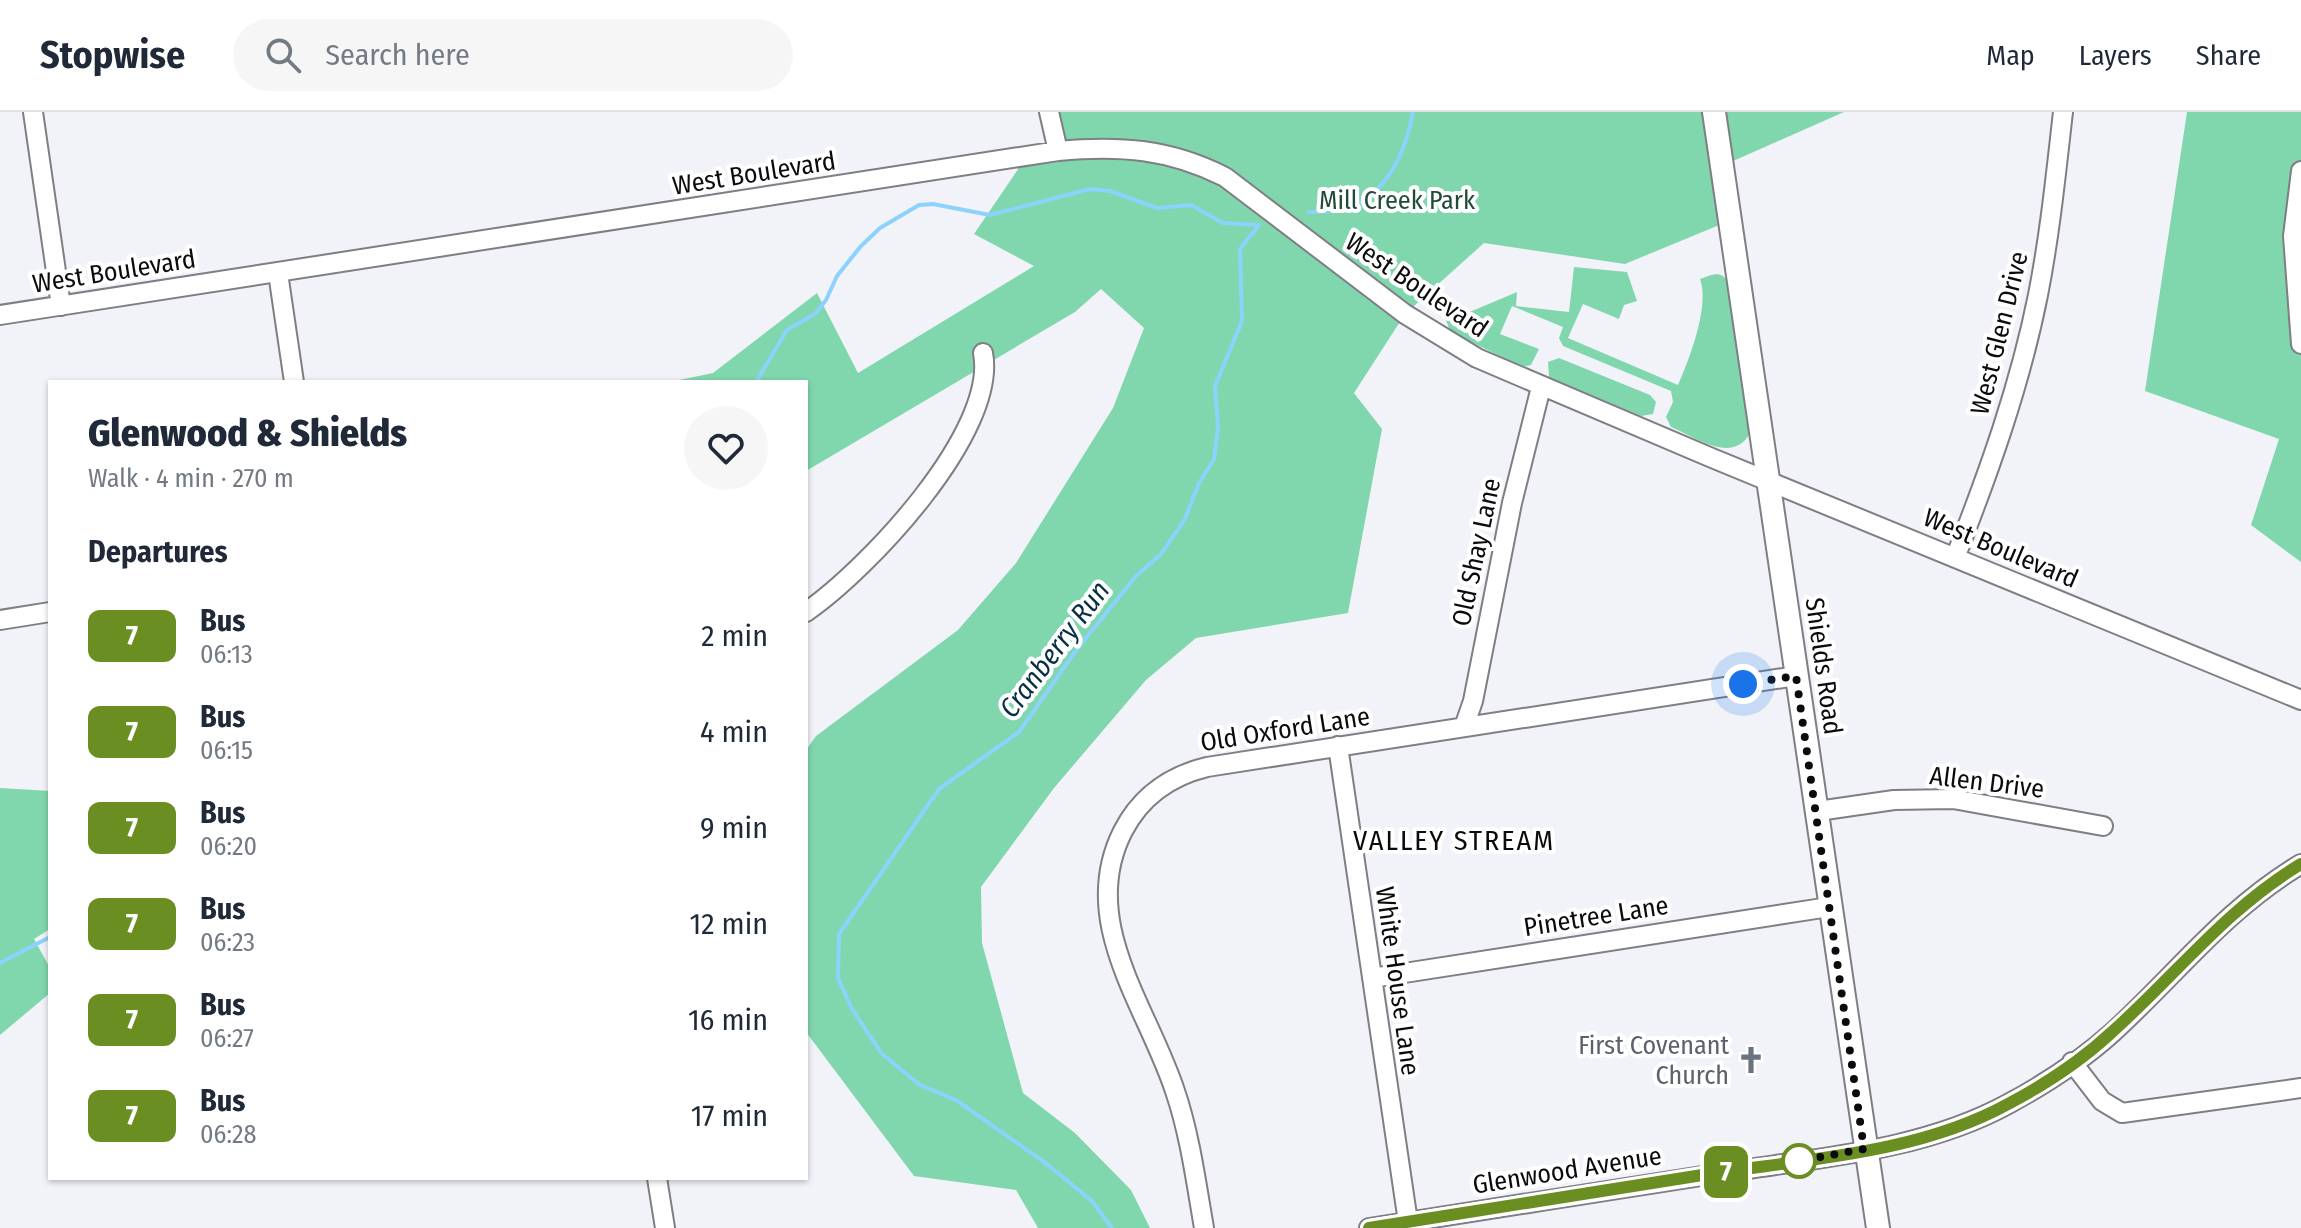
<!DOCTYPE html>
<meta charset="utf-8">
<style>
body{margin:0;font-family:"Fira Sans Condensed",sans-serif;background:#f6f6f7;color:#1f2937;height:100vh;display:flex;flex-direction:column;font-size:30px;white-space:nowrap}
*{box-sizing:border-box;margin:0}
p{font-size:26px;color:#747a83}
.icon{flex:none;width:44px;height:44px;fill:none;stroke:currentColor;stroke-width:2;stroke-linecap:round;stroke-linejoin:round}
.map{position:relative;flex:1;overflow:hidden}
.sheet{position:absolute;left:48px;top:268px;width:760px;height:800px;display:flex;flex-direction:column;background:#fff;border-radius:0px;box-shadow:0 2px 6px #0004}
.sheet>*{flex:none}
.badge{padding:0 16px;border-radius:12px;font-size:28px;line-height:52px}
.you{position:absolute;width:40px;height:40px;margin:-20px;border:6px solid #fff;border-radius:50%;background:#1a73e8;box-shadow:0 0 0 12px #1a73e833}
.map>.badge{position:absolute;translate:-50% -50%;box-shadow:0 0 0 4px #fff}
h2{padding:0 40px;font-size:30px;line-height:72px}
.round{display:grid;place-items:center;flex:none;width:84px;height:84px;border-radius:42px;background:#f6f6f7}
.headline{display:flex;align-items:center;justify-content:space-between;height:136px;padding:0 40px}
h1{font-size:38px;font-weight:800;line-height:60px}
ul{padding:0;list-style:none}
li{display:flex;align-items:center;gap:24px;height:96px;padding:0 40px}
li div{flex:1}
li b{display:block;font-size:30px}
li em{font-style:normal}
li .badge{min-width:88px;font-weight:700;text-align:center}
header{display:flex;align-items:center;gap:48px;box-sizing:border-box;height:112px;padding:0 40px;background:#fff;border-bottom:2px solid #e0e1e3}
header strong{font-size:38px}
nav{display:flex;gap:44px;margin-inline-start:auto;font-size:28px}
.search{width:560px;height:72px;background:#f6f6f7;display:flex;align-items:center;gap:20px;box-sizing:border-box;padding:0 28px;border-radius:44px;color:#747a83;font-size:30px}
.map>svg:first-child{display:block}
.green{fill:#80d7ae}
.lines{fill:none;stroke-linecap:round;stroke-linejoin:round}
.stream{stroke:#8dd2fd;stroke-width:4}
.minor-casing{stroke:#7e7e84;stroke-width:22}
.major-casing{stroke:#7e7e84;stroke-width:26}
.minor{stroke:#fff;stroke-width:18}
.major{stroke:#fff;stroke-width:22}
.line-casing{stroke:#fff;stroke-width:18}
.line{stroke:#6b8e23;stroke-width:12}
.walk{stroke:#0b0b0d;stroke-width:8;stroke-dasharray:0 14.4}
.stop-dot{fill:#fff;stroke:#6b8e23;stroke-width:4}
.labels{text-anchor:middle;stroke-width:8;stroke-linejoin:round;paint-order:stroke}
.street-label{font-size:26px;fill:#0b0b0d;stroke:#fff}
.park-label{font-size:26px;fill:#204b38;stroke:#fff}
.worship-label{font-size:26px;fill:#5b616d;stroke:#fff;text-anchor:end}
.water-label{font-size:28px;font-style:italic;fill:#062f44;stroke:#fff}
.neighbourhood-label{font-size:28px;letter-spacing:2px;fill:#0b0b0d;stroke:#fff}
</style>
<header>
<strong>Stopwise</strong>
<div class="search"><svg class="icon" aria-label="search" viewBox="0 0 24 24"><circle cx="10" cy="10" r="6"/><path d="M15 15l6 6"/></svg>Search here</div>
<nav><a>Map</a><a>Layers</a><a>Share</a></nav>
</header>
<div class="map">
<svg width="2301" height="1116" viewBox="0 0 2301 1116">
<rect width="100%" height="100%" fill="#f2f3f9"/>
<path class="green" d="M1049 0H1844L1722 54 1729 109 1625 152 1484 131 1405 202 1354 281 1382 317 1348 501 1196 526 1146 568 1054 676 981 775 982 831 1023 981 1075 1021 1131 1078 1150 1116H1038L1016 1078 914 1064 806 920V638L816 624 958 518 1016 451 1113 296 1144 216 1101 177 1075 200 806 359V270H670L713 261 817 181 858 261 1034 154 974 122 1027 44 1058 39Z
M2187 0H2301V450L2251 413 2279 327 2145 279Z
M1574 155 1627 160 1637 189 1624 193 1619 207 1583 192 1568 226 1678 273C1689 248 1710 194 1700 167 1714 162 1720 158 1730 171L1750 321C1733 353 1695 325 1671 315L1666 305 1673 290 1671 279 1563 234 1559 226 1563 215 1512 194 1500 222 1539 237 1531 253 1521 255 1450 219 1446 208 1451 200 1461 195 1465 202 1517 180 1516 194 1569 200Z
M1559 246 1650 283 1656 290 1653 302 1641 304 1549 265 1548 250Z
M0 676 50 679V817L34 827 50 856V881L0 923Z"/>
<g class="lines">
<path class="stream" d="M1309 100C1322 99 1342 100 1354 94 1390 76 1406 38 1413 0
M756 270 787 218 816 201 826 188 837 164 861 134 880 116 919 93 933 92 990 103 1090 77 1110 79 1157 96 1191 93 1223 111 1259 113
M0 851 50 825
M1112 1116 1092 1089 1047 1052 956 988 920 973 882 942 852 897 838 866 839 822 939 677 1019 620 1077 537 1136 464 1161 442 1185 407 1199 371 1214 347 1218 315 1215 274 1242 209 1240 137 1259 113"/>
<g class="minor-casing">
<path id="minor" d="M33 0 61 194
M1049 0 1058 39
M2301 59 2293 124 2301 232
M278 161 294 270
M0 203 1058 39C1120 33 1170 37 1225 65L1405 202 1477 246 1712 346 2301 588
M1955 446C1989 360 2020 273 2038 183 2050 122 2056 61 2063 0
M806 500C867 458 998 320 983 241
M0 508 50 500
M1464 615 1473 589 1512 391 1541 275
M1338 634 1408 1110
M1818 699 1894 688 1953 687 2103 714
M1372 866 1829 795
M2072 950 2102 989 2122 1001 2301 976
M657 1066 665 1116
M1204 1116C1196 1070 1190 1023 1175 979 1147 894 1077 809 1123 719 1141 684 1170 664 1207 655L1796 564
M1369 1116C1486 1098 1604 1079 1721 1061 1816 1046 1922 1039 2008 992 2043 973 2082 948 2112 921 2178 861 2223 799 2301 752"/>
</g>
<g class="major-casing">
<path id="major" d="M1714 0 1878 1116"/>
</g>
<use href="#minor" class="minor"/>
<use href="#major" class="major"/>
</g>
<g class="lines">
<g class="line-casing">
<path id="line" d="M1369 1116C1485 1098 1600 1079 1715 1061 1812 1047 1921 1040 2008 992 2044 973 2082 948 2112 920 2176 863 2226 797 2301 752"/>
</g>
<use href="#line" class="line"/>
<path class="walk" d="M1743 572 1796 564 1864 1037 1799 1049"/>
</g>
<defs>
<g id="church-bare" transform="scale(2.16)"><path d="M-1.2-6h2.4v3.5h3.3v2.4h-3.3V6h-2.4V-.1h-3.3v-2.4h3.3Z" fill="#6b7280" stroke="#fff" stroke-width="2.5" paint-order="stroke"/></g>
</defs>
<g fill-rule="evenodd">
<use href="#church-bare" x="1751" y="948"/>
</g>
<circle class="stop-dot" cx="1799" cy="1049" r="16"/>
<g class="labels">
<g class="street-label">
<text transform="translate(754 61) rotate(-9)" y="9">West Boulevard</text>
<text transform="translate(114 159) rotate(-9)" y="9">West Boulevard</text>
<text transform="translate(1417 173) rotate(34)" y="9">West Boulevard</text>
<text transform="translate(1999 221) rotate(-76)" y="9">West Glen Drive</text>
<text transform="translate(2001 436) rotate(23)" y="9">West Boulevard</text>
<text transform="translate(1476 440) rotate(-78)" y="9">Old Shay Lane</text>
<text transform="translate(1824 554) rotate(82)" y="9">Shields Road</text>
<text transform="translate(1285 617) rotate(-9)" y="9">Old Oxford Lane</text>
<text transform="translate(1987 670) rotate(7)" y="9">Allen Drive</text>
<text transform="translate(1596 804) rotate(-9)" y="9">Pinetree Lane</text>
<text transform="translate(1398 869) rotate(82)" y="9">White House Lane</text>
<text transform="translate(1567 1058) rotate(-9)" y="9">Glenwood Avenue</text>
</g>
<g class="park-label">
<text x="1397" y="97">Mill Creek Park</text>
</g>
<g class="worship-label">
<text x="1729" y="942">First Covenant<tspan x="1729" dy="30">Church</tspan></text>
</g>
<g class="water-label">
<text transform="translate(1054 537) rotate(-53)" y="10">Cranberry Run</text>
</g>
<g class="neighbourhood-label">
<text x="1454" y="738">VALLEY STREAM</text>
</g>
</g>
</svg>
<div class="you" style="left:1743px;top:572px"></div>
<b class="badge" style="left:1726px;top:1060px;background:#6b8e23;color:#fff">7</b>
<section class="sheet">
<div class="headline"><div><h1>Glenwood &amp; Shields</h1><p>Walk · 4 min · 270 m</p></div><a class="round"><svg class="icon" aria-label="heart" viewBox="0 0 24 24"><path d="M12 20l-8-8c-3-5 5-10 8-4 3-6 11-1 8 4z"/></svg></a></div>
<h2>Departures</h2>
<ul>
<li><span class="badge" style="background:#6b8e23;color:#fff">7</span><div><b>Bus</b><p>06:13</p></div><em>2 min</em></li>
<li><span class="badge" style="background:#6b8e23;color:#fff">7</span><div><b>Bus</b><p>06:15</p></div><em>4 min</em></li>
<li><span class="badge" style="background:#6b8e23;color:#fff">7</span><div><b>Bus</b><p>06:20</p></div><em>9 min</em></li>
<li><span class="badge" style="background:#6b8e23;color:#fff">7</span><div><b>Bus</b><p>06:23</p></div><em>12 min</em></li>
<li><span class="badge" style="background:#6b8e23;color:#fff">7</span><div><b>Bus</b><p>06:27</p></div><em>16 min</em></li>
<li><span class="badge" style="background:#6b8e23;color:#fff">7</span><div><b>Bus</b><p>06:28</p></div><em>17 min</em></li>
</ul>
</section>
</div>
